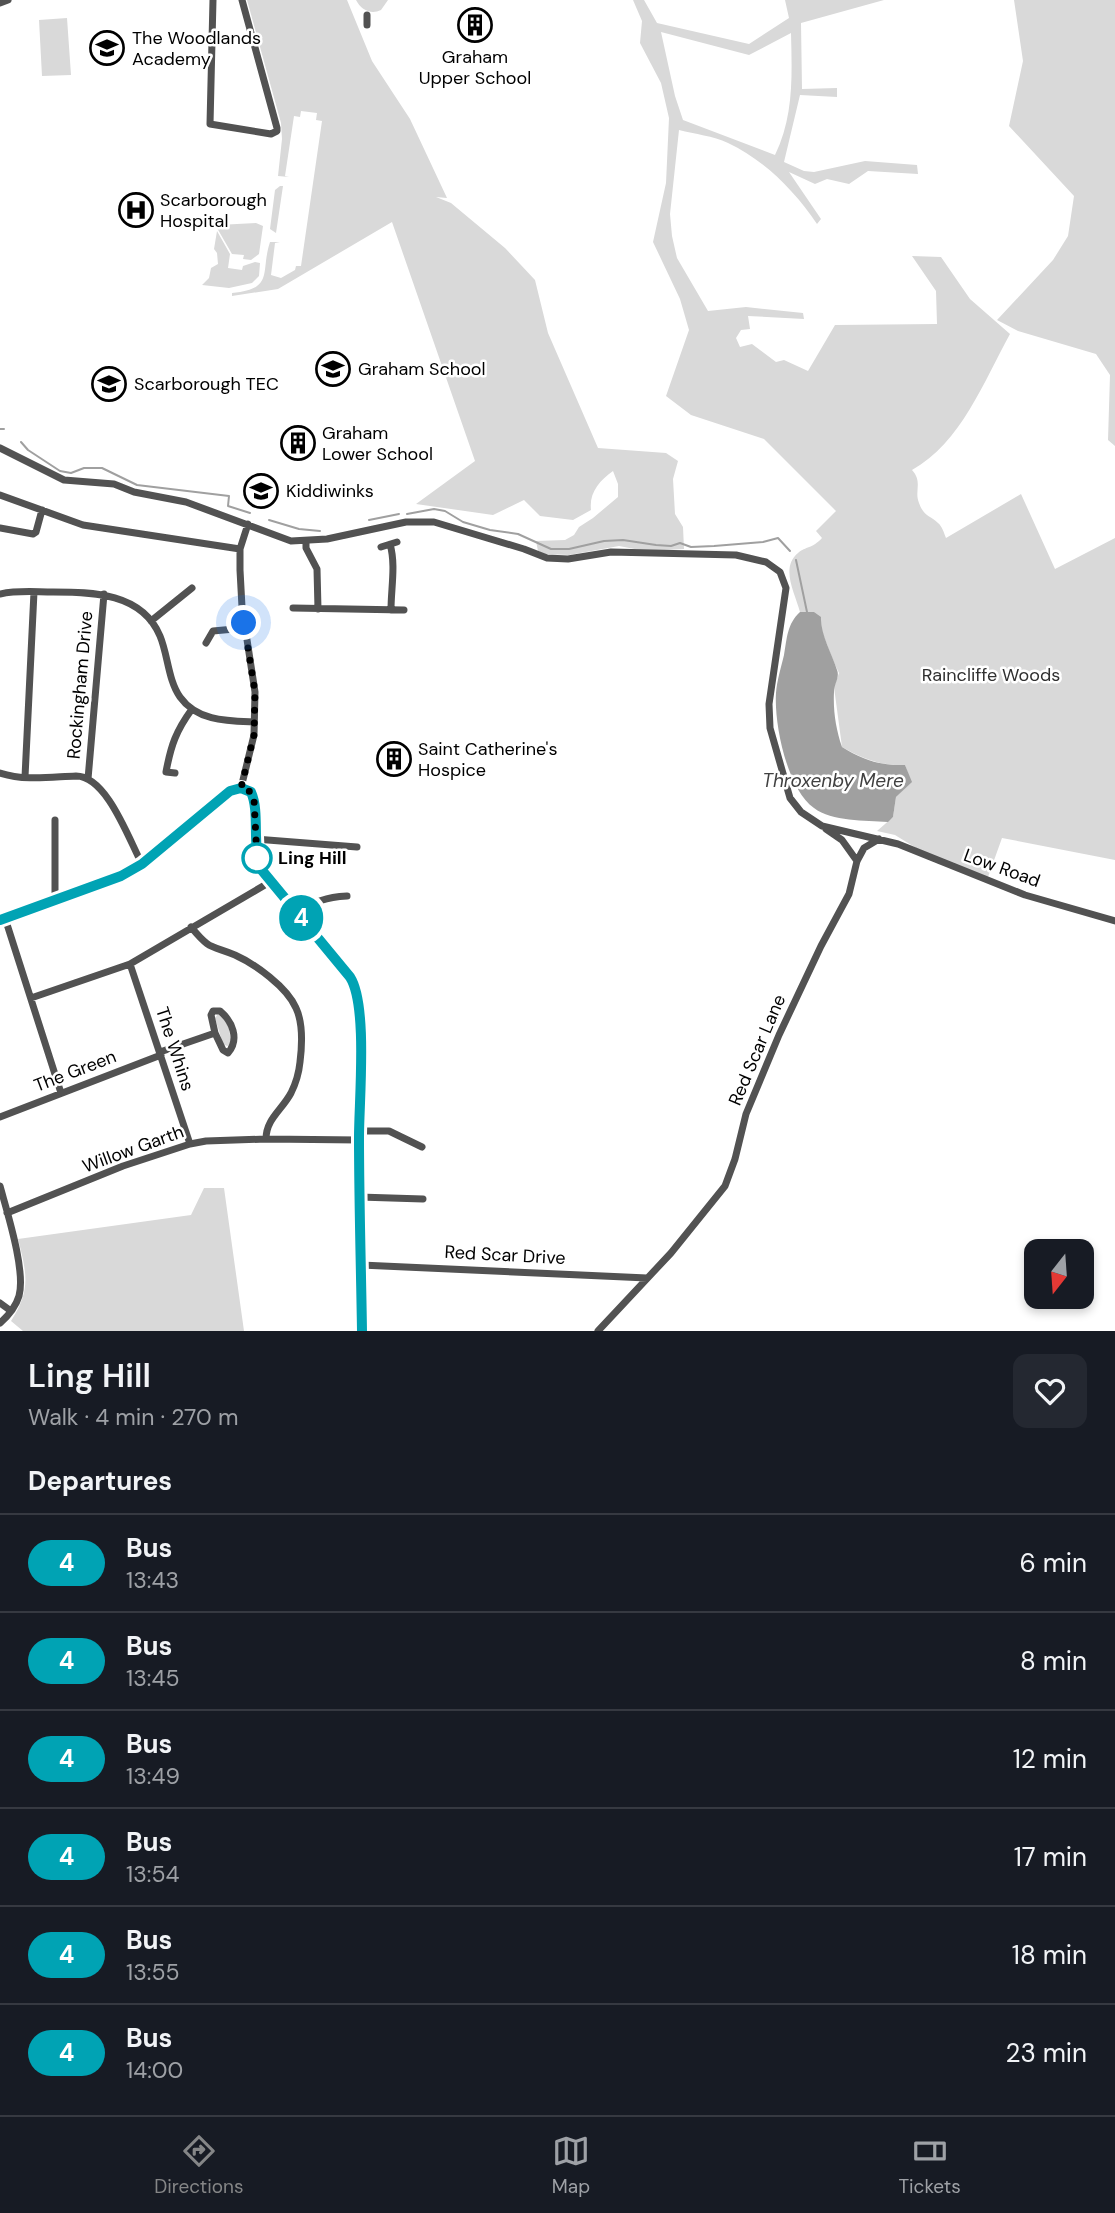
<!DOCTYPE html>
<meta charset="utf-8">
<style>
body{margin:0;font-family:"DM Sans",sans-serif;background:#242831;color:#f1f3f6;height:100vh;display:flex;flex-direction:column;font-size:26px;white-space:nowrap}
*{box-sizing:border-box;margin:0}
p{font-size:23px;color:#9ea1a6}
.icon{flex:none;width:38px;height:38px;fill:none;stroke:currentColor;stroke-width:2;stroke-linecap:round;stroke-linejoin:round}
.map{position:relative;height:1331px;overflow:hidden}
.sheet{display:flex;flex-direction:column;background:#171b24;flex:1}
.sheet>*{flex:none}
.badge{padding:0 14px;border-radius:23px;font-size:24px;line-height:46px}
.needle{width:46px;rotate:197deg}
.fabs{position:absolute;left:1024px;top:1239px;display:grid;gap:14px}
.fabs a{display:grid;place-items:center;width:70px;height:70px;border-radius:14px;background:#171b24;box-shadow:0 4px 10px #0003;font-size:35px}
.you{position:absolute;width:35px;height:35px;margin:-18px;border:5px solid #fff;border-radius:50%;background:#1a73e8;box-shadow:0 0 0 10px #1a73e833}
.map>.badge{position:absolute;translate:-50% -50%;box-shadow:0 0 0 4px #fff}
h2{padding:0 28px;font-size:26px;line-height:63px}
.round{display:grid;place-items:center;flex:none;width:74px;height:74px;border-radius:14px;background:#242831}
.overview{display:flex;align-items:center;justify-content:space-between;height:119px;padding:0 28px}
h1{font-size:33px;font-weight:600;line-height:52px}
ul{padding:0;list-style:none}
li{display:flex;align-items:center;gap:21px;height:98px;padding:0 28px;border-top:2px solid #363941}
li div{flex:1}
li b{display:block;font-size:26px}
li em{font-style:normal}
li .badge{min-width:77px;font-weight:700;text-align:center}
.tabs{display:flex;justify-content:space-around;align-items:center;height:98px;border-top:2px solid #363941;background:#171b24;font-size:19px;color:#9ea1a6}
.tabs a{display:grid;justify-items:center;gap:4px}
.tabs .active{color:#858687}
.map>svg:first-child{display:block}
.green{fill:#d9d9d9;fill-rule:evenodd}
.water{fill:#a0a0a0}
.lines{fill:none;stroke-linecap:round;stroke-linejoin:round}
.stream{stroke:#a0a0a0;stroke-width:2}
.minor{stroke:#525252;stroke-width:7}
.line-casing{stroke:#fff;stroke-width:16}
.line{stroke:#00a3b4;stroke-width:10}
.walk{stroke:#000;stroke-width:7;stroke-dasharray:0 12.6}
.stop-dot{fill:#fff;stroke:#00a3b4;stroke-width:3.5}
.labels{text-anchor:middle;stroke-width:5;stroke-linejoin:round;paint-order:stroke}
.poi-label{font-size:18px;fill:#000;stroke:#fff;text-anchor:start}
.park-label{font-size:18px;fill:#303030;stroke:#fff}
.street-label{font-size:18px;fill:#000;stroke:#fff}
.stop-label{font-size:18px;font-weight:bold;fill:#000;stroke:#fff;text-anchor:start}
.water-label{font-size:19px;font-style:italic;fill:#414141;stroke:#fff}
</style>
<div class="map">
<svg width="1115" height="1331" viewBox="0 0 1115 1331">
<rect width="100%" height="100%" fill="#fff"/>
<path class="green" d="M247 0H347L372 61 410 119 447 198 436 197 451 203 505 248 535 280 548 333 598 448 666 453 678 461 673 479 675 514 683 527 684 549 645 551 619 546 569 555 545 554 538 551 536 541 565 540 574 535 579 527 593 518 618 497V484L613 471C599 481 589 493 591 510L573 520 540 516 524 500 493 515 416 504 475 461 392 222 278 289 232 296V293C275 289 260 272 270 242H280L275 243 271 275 281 278 295 270 296 266H301L322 121 316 120 317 113 301 111 300 117 294 116 285 176 289 177 278 176 282 139 281 123Z
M356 0H388L381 10C371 15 361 10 356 0Z
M633 0H644L657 23 749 44 789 18 785 0H884L801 23 802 89 837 88V97L800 95 784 162 804 171 814 172 865 161 917 165 918 174 868 171 849 184 827 179 815 184 789 172 821 219 817 224C794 190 764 160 728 143 713 136 695 134 679 130L670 214 672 236 677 258 708 311 746 307 803 313 804 319 748 316 750 329 741 330 736 338 740 347 752 344 776 362 784 360 808 371 835 325 937 324 936 291 912 256 941 257 970 299 1010 334C984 381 961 443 912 470 923 482 914 491 919 503 924 517 930 515 938 523 942 526 944 533 946 538L1021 494 1055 569 1115 538V860L1002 838 988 877 921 851 895 835 877 831 893 817 896 797 911 782 905 765C881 766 863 759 842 747L834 687 839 673C829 653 823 632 814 612H800C795 593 780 568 798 553 806 546 812 549 822 538L816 531 836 511 764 439 691 415 666 396 689 330 680 299 653 242 666 183 669 118 661 83 640 43 642 21ZM661 32 749 55 791 33C792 75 794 116 775 155L683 120 675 96Z
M1014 0H1115V446L1108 440 1110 375 1096 354 1018 331 997 320 1053 260 1068 236 1074 196 1009 126 1023 61Z
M67 18 71 75 42 76 39 20Z
M280 186H283L276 233 270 229 275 190Z
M256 223 263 226 259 254 251 260 243 259 244 255 232 254 217 228 218 225Z
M217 231 230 254 228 268 242 270 243 266 255 262 260 263 259 276 252 283 229 288 202 285 209 278 211 268 218 264 217 253 214 249Z
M218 1014C229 1021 231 1033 230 1045L227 1046 223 1044 215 1018Z
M204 1188H224L244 1331H23L11 1321C31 1290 27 1274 18 1239L191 1215Z"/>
<path class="water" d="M800 612H814L821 617C820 633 832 654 837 670 840 677 834 684 834 692 833 711 836 729 842 747 863 760 881 766 905 765L912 782 896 797 893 817 888 822C865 820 832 822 814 808 787 789 774 724 776 693 777 680 781 668 784 655 787 638 787 624 800 612Z"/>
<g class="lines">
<path class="stream" d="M0 429H4
M21 442 28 450 60 471 71 473 84 468H102L137 485 229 496 228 506 250 513
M407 514 434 509 445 511 463 522 490 530 518 534 551 549H569L604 541 623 540 656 545 671 546 680 543 691 547 714 546 763 542 778 538 790 551
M269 520 299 529 320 531
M369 520 399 514
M796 560 807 612"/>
<path class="minor" d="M213 0 210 124 271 134 277 131V128L242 0
M0 3 8 0
M367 25V15
M0 448 64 480 114 484 134 492 186 502 291 541 327 539 406 522H434L524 549 547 558 568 559 611 552 736 555 766 562 780 572 786 588 769 704 770 728 790 798 801 812 822 826 898 844 1025 895 1115 921
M0 495 83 525 240 549
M0 528 33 534 36 532 42 510
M306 542V548L317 569 318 609
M390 544C396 565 391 588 391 610
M381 547 397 542
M0 594C18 590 35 592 53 592 93 592 142 593 160 636 168 655 168 680 180 697 197 721 227 721 253 722
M293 608 404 610
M151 621 192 588
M206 643 213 631 245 628
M0 773C25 781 50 777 76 776 107 776 129 840 142 864
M175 773 166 772C171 745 176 731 192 709
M25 777 34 592
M88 779 104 594
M241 788 251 792C260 812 252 843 260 868L355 985 360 1050 359 1140 362 1331
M241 788 254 735 255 692 242 607 240 570V549L248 524
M55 820V899
M826 829 842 840 857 861
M255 839 357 847
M298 914C313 901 328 897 347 896
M5 918 61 1093
M0 920 121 876 142 864 230 791 241 788
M191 927C210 950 210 945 235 955 255 964 287 987 296 1008 303 1023 302 1046 300 1062 299 1072 296 1083 291 1093 282 1110 266 1119 266 1139
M130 964 190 1144
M31 998 130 964 270 882
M160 1052 215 1033 211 1015 213 1011H220C232 1021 240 1039 228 1053L223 1050 215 1033
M0 1117 161 1055
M359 1131H389L422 1147
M0 1186C7 1212 26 1271 19 1296 16 1306 8 1316 0 1323
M359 1197 423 1199
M7 1213 123 1166 190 1144 206 1141 266 1139 359 1140
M361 1265 647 1278
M0 1303 11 1311
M598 1331 671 1253 725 1186 735 1159 746 1114 779 1035 821 946 849 894 857 861 864 848 879 839"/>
</g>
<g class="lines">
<g class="line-casing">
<path id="line" d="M0 920 121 876 142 864 230 791 241 788 251 792C260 812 252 843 260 868L350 977C368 1005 359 1100 359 1137 359 1201 361 1266 362 1331"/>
</g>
<use href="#line" class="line"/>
<path class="walk" d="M244 623 255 692 254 735 241 788 251 792 254 799 257 858"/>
</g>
<defs>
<g id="building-ring" transform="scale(1.75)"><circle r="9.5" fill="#fff" stroke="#000" stroke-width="1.5"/><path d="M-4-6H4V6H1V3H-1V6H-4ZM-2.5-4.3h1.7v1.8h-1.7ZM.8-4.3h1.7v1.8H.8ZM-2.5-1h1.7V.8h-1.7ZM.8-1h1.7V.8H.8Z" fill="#000"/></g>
<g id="school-ring" transform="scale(1.75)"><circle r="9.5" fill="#fff" stroke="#000" stroke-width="1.5"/><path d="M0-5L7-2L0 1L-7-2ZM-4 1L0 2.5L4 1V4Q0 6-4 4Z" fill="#000"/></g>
<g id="hospital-ring" transform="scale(1.75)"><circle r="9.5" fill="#fff" stroke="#000" stroke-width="1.5"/><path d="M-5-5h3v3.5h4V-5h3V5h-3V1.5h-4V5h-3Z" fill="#000"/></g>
<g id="university-ring" transform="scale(1.75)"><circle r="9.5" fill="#fff" stroke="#000" stroke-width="1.5"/><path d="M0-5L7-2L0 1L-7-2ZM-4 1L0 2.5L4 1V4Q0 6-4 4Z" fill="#000"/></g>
</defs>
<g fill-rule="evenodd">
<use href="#building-ring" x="475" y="25"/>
<use href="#school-ring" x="107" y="48"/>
<use href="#hospital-ring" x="136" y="210"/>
<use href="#school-ring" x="333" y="369"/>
<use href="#university-ring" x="109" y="384"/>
<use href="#building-ring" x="298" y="443"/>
<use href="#school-ring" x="261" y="491"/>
<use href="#building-ring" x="394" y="759"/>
</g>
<circle class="stop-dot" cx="257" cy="858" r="14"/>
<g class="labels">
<g class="poi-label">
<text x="132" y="44">The Woodlands<tspan x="132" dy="21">Academy</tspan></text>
<text x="475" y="63" text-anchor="middle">Graham<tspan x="475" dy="21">Upper School</tspan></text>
<text x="160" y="206">Scarborough<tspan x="160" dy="21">Hospital</tspan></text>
<text x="358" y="375">Graham School</text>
<text x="134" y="390">Scarborough TEC</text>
<text x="322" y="439">Graham<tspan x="322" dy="21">Lower School</tspan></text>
<text x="286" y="497">Kiddiwinks</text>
<text x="418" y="755">Saint Catherine's<tspan x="418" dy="21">Hospice</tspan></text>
</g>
<g class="park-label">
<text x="991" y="681">Raincliffe Woods</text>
</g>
<g class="street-label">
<text transform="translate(80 685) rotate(-85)" y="6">Rockingham Drive</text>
<text transform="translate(1002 868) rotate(20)" y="6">Low Road</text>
<text transform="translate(175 1049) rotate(72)" y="6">The Whins</text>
<text transform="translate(757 1050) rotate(-67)" y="6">Red Scar Lane</text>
<text transform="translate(75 1071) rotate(-21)" y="6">The Green</text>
<text transform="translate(133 1149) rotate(-20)" y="6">Willow Garth</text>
<text transform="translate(505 1255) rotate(3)" y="6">Red Scar Drive</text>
</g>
<g class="stop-label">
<text x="278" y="864">Ling Hill</text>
</g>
<g class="water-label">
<text x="833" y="787">Throxenby Mere</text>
</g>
</g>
</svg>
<div class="fabs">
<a><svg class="needle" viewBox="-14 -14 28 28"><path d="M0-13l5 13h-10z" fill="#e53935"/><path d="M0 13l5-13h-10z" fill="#9ea1a6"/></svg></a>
</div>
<div class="you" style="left:244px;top:623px"></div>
<b class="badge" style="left:301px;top:918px;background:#00a3b4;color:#fff">4</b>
</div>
<section class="sheet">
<div class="overview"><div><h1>Ling Hill</h1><p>Walk · 4 min · 270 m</p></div><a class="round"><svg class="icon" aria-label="heart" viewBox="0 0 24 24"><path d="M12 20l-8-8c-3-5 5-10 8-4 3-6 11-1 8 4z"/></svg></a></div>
<h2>Departures</h2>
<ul>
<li><span class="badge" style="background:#00a3b4;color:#fff">4</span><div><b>Bus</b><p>13:43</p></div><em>6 min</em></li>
<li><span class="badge" style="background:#00a3b4;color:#fff">4</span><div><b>Bus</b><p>13:45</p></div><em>8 min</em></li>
<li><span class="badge" style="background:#00a3b4;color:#fff">4</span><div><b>Bus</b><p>13:49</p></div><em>12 min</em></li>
<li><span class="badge" style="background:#00a3b4;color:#fff">4</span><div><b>Bus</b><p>13:54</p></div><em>17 min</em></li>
<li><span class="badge" style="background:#00a3b4;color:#fff">4</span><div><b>Bus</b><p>13:55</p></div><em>18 min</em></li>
<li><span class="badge" style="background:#00a3b4;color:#fff">4</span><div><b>Bus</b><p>14:00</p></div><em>23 min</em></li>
</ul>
</section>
<nav class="tabs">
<a class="active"><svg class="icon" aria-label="directions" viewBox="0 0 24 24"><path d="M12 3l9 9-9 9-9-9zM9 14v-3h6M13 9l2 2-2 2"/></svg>Directions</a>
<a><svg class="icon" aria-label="map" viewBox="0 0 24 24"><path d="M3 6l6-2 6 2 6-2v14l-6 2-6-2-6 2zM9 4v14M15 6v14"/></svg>Map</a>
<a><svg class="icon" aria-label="tickets" viewBox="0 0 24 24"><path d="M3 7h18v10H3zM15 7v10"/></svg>Tickets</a>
</nav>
